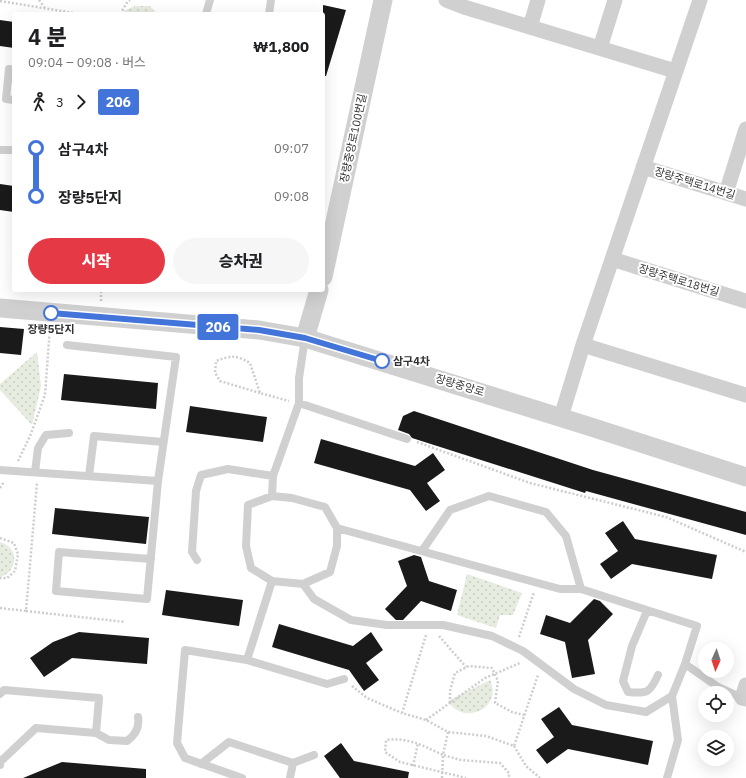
<!DOCTYPE html>
<html lang="ko">
<meta charset="utf-8">
<style>
body{margin:0;font-family:"IBM Plex Sans","Noto Sans KR",sans-serif;background:#f6f6f6;color:#202124;height:100vh;display:flex;flex-direction:column;font-size:15px;white-space:nowrap}
*{box-sizing:border-box;margin:0}
p{font-size:13px;color:#757577}
.icon{flex:none;width:22px;height:22px;fill:none;stroke:currentColor;stroke-width:2;stroke-linecap:round;stroke-linejoin:round}
.map{position:relative;flex:1;overflow:hidden}
.details{position:absolute;left:12px;top:12px;width:313px;height:280px;display:flex;flex-direction:column;background:#fff;border-radius:4px;box-shadow:0 4px 16px #0002}
.details>*{flex:none}
.badge{padding:0 8px;border-radius:3px;font-size:14px;line-height:26px}
.needle{width:26px;rotate:183deg}
.tools{position:absolute;left:698px;top:642px;display:grid;gap:8px}
.tools a{display:grid;place-items:center;width:36px;height:36px;border-radius:50%;background:#fff;box-shadow:0 4px 16px #0002;font-size:20px}
.map>.badge{position:absolute;translate:-50% -50%;box-shadow:0 0 0 2px #fff}
.legs{display:flex;align-items:center;gap:6px;height:44px;padding:0 16px;font-size:13px}
.legs p{margin-inline-start:auto}
.headline{display:flex;align-items:center;justify-content:space-between;height:68px;padding:0 16px}
h1{font-size:22px;font-weight:800;line-height:30px}
.action{display:flex;gap:8px;margin-top:auto;padding:8px 16px}
.action a{flex:1;height:46px;border-radius:24px;background:#e63946;color:#fff;font-size:16px;font-weight:800;line-height:46px;text-align:center}
.action a+a{background:#f6f6f6;color:#202124}
ul{padding:0 16px;list-style:none}
li{display:flex;align-items:center;gap:14px;height:48px;font-size:15px}
li i{display:grid;place-items:center;width:6px;height:100%;margin:0 5px;background:currentColor}
li i::after{content:'';width:10px;height:10px;margin:-5px;border:3px solid;border-radius:50%;background:#fff}
li p{margin-inline-start:auto}
li:first-child i{background:linear-gradient(#0000 50%,currentColor 0)}
li:last-child i{background:linear-gradient(currentColor 50%,#0000 0)}
.map>svg:first-child{display:block}
.green{fill:url(#green-dots)}
.building{fill:#1a1a1a}
.lines{fill:none;stroke-linecap:round;stroke-linejoin:round}
.path{stroke:#cdcdcd;stroke-width:2.5;stroke-dasharray:2 2;stroke-linecap:butt}
.service{stroke:#d0d0d0;stroke-width:8}
.minor{stroke:#d0d0d0;stroke-width:15}
.tertiary{stroke:#d0d0d0;stroke-width:19}
.line-1-casing{stroke:#fff;stroke-width:9}
.line-1{stroke:#4374d9;stroke-width:6}
.stop-1-dot{fill:#fff;stroke:#4374d9;stroke-width:2}
.labels{text-anchor:middle;stroke-width:4;stroke-linejoin:round;paint-order:stroke}
.street-label{font-size:11px;fill:#333;stroke:#fff}
.stop-label{font-size:11px;font-weight:bold;fill:#333;stroke:#fff}
</style>
<div class="map">
<svg width="746" height="778" viewBox="0 0 746 778">
<defs>
<pattern id="green-dots" width="8" height="8" patternUnits="userSpaceOnUse"><rect width="8" height="8" fill="#e6ecdf"/><path d="M2 2h.1M6 6h.1" fill="none" stroke="#c6cbc0" stroke-width="1.8" stroke-linecap="round"/></pattern>
</defs>
<rect width="100%" height="100%" fill="#fff"/>
<path class="green" d="M135 6H150L157 14H123L124 11Z
M37 352 41 386 32 425 0 390V384Z
M0 542C20 547 18 572 0 577Z
M467 574 522 593 513 615H500L496 628 457 615Z
M490 680C502 706 471 722 454 708 452 707 450 703 448 701Z"/>
<path class="building" d="M323 5 346 10 326 76H323Z
M0 20 14 22V48L0 46Z
M0 184 14 186V212L0 210Z
M0 327 24 329 21 355 0 353Z
M64 374 158 383 156 409 61 400Z
M190 406 267 417 263 442 186 432Z
M414 411 593 470 746 512V535L586 491 585 493 412 438 409 434 398 430 403 416Z
M321 439 415 466 433 453 445 470 427 483 440 501 426 511 410 490 314 463Z
M55 508 149 517 146 544 52 534Z
M623 521 635 539 717 555 712 579 632 564 611 579 600 564 618 551 605 533Z
M414 555 421 557 429 581 457 590 451 611 421 601 403 620H396L385 609 407 586 398 561Z
M166 590 243 600 239 626 162 615Z
M594 599 600 601 613 614 588 640 595 674 572 678 565 642 540 634 546 615 570 623Z
M279 624 353 646 371 632 383 650 366 663 379 680 364 691 349 670 272 647Z
M79 632 149 638 147 664 72 658 44 677 30 658 53 642Z
M559 707 572 725 653 741 648 765 568 749 547 764 536 750 554 737 541 719Z
M341 743 354 761 409 772 408 778H340L324 756Z
M62 762 146 769V778H23Z"/>
<g class="lines">
<path class="path" d="M39 0 45 8
M0 1 80 14
M120 14 128 1 130 0
M101 301V290
M260 393 220 381 215 373 216 361C232 355 236 355 250 363L260 393 289 401
M417 442 530 483 666 517 746 552
M18 461 30 436 45 395 50 327
M0 488 4 482
M0 538 14 543 18 554 15 571 7 578H0
M0 608 26 611 37 483
M26 611 125 622
M426 635 402 713 426 720 448 732 486 736 514 746 538 675
M439 636 466 667
M519 637 534 592
M352 686 367 698 402 713
M450 703V691L455 673 469 666 492 668 498 681 495 703 512 712 524 715
M426 720 485 678 520 663
M448 732 443 755C424 746 408 737 386 740L385 752 400 762 466 778
M514 746 526 766 540 778
M413 766 418 743
M442 778 443 755 461 760 500 763 509 773V778"/>
<path class="service" d="M206 14 210 0
M269 14 271 0
M14 70 9 69 6 99 14 100
M0 150H14
M299 403 407 439
M0 470 158 481 176 357 67 345
M35 472 38 448 46 435 69 433
M89 476 94 436 163 442
M272 496 292 498 325 507 337 528V546L330 572 303 584 272 581 251 568 246 546 248 505Z
M272 496 273 476 299 403V378L305 338
M337 528 560 589H581L566 536 546 512 489 496 450 510 422 551
M151 559 59 552 56 591 147 599 158 481
M197 560 192 552 196 491 201 475 228 469 273 476
M303 584 314 599 351 620 387 625H443L492 636 523 651 574 689 606 705 646 712 672 696 685 664
M581 589 697 626 685 664 718 687 742 698
M647 611 632 646 623 681 628 692C647 694 650 693 658 675
M247 660 327 684 344 679
M0 694 4 690 99 698 96 733 36 728 0 762V765
M96 733 109 740 127 741C135 735 140 728 138 717
M293 763 314 755
M201 764 229 742 293 763 290 778
M242 778 185 758 177 743 185 650 247 660 272 581
M667 778 678 740 672 696"/>
<path class="minor" d="M446 0 464 7 675 71
M530 27 538 0
M600 48 615 0
M643 167 746 199
M726 193 746 129
M612 259 746 301
M583 345 746 395
M561 417 583 345 700 0
M746 685 742 698 746 699"/>
<path class="tertiary" d="M323 277 383 0
M0 308 259 330 305 338 588 426 746 477
M305 338 319 290"/>
</g>
<g class="lines">
<g class="line-1-casing">
<path id="line-1" d="M51 313 259 330 305 338 382 361"/>
</g>
<use href="#line-1" class="line-1"/>
</g>
<g class="stop-1-dot">
<circle cx="51" cy="313" r="7"/>
<circle cx="382" cy="361" r="7"/>
</g>
<g class="labels">
<g class="street-label">
<text transform="translate(353 138) rotate(-78)" y="4">장량중앙로100번길</text>
<text transform="translate(695 183) rotate(17)" y="4">장량주택로14번길</text>
<text transform="translate(679 280) rotate(17)" y="4">장량주택로18번길</text>
<text transform="translate(460 385) rotate(17)" y="4">장량중앙로</text>
</g>
<g class="stop-label">
<text x="51" y="333">장량5단지</text>
<text x="393" y="365" text-anchor="start">삼구4차</text>
</g>
</g>
</svg>
<div class="tools">
<a><svg class="needle" viewBox="-14 -14 28 28"><path d="M0-13l5 13h-10z" fill="#e53935"/><path d="M0 13l5-13h-10z" fill="#757577"/></svg></a>
<a><svg class="icon" aria-label="locate" viewBox="0 0 24 24"><circle cx="12" cy="12" r="6"/><path d="M12 2v4M12 18v4M2 12h4M18 12h4"/></svg></a>
<a><svg class="icon" aria-label="layers" viewBox="0 0 24 24"><path d="M12 4l9 5-9 5-9-5zM3 14l9 5 9-5"/></svg></a>
</div>
<b class="badge" style="left:218px;top:327px;background:#4374d9;color:#fff">206</b>
<section class="details">
<div class="headline"><div><h1>4 분</h1><p>09:04 – 09:08 · 버스</p></div><b>₩1,800</b></div>
<div class="legs"><svg class="icon" aria-label="walk" viewBox="0 0 24 24"><circle cx="13" cy="4" r="2"/><path d="M13 8l-2 6 4 7M11 14l-3 7M7 12l3-4h3l4 4"/></svg>3<svg class="icon" aria-label="forward" viewBox="0 0 24 24"><path d="M9 5l7 7-7 7"/></svg><b class="badge" style="background:#4374d9;color:#fff">206</b></div>
<ul>
<li><i style="color:#4374d9"></i><b>삼구4차</b><p>09:07</p></li>
<li><i style="color:#4374d9"></i><b>장량5단지</b><p>09:08</p></li>
</ul>
<div class="action"><a>시작</a><a>승차권</a></div>
</section>
</div>
